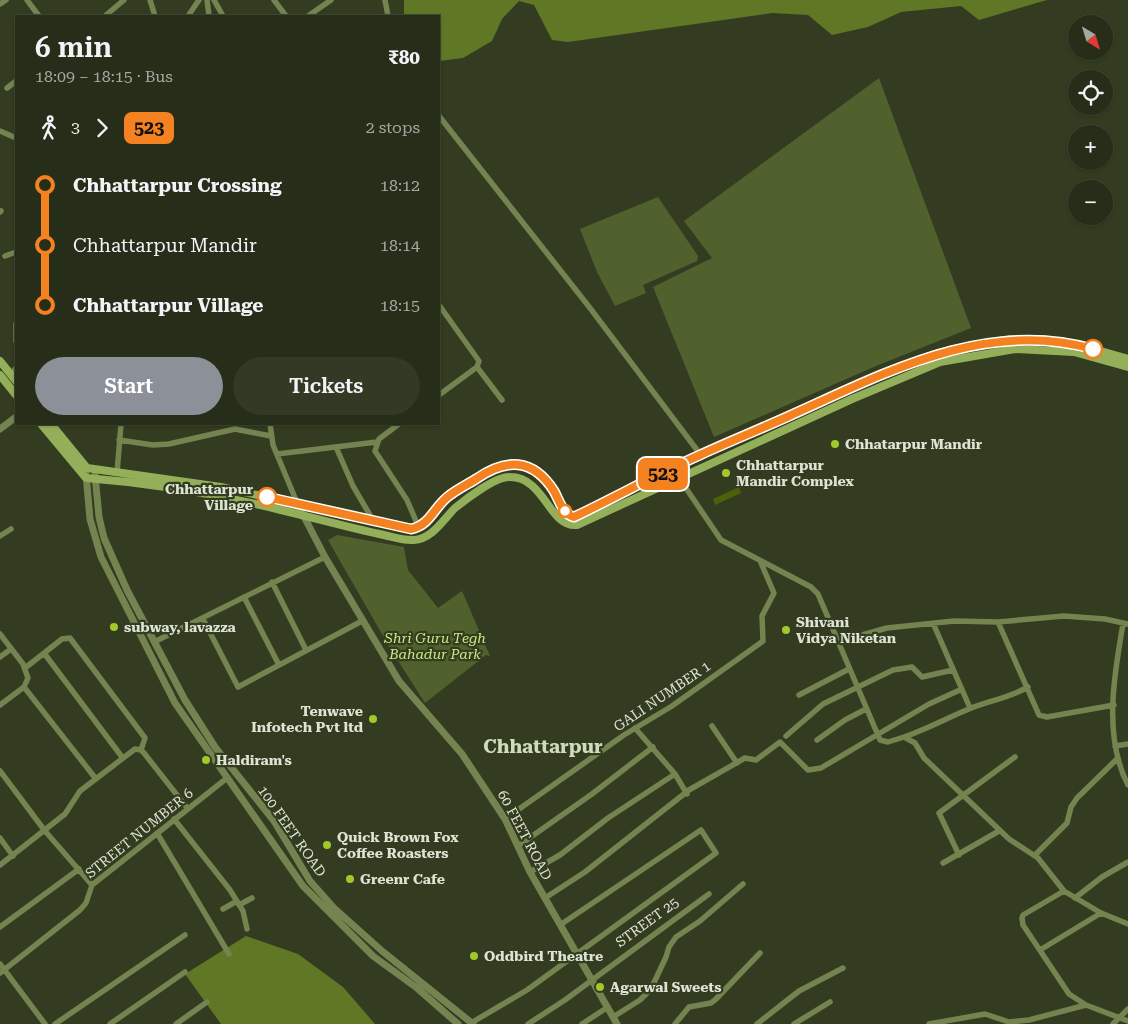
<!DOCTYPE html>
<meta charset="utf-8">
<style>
body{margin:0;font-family:"Roboto Serif",serif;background:#323925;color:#f1f3f6;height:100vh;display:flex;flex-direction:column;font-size:19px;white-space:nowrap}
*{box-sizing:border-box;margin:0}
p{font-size:16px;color:#a4a8a2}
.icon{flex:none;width:28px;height:28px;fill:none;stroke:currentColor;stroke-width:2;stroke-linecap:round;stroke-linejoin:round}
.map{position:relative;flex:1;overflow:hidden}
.sheet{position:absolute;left:15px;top:15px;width:425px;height:410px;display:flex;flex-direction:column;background:#262d18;border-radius:0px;box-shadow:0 1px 4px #0004,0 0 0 1px #424937}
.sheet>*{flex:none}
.badge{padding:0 10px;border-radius:8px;font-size:18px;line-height:32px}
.needle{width:32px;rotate:142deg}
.tools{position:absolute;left:1068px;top:15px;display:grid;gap:10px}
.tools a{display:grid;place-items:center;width:45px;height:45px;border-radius:50%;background:#262d18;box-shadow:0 1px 4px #0004,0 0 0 1px #424937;font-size:25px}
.map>.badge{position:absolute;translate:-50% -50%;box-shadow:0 0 0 2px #fff}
.legs{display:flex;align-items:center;gap:8px;height:55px;padding:0 20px;font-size:16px}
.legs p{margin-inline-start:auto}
.head{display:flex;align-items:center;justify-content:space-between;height:85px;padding:0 20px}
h1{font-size:28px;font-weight:600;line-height:38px}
.cta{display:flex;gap:10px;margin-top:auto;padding:10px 20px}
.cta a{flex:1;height:58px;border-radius:30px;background:#8c9099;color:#fff;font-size:20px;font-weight:600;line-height:58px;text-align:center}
.cta a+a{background:#323925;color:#f1f3f6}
ul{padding:0 20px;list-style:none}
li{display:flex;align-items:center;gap:18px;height:60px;font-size:19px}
li i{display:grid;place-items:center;width:8px;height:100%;margin:0 6px;background:currentColor}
li i::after{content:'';width:12px;height:12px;margin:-6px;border:4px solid;border-radius:50%;background:#262d18}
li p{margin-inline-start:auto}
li:first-child i{background:linear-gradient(#0000 50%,currentColor 0)}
li:last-child i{background:linear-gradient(currentColor 50%,#0000 0)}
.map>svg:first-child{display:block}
.green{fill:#51612d}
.forest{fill:#607725}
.water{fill:#4c6206}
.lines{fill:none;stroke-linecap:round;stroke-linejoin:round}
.minor{stroke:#738450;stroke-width:5.5}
.tertiary{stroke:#738450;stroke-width:7}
.secondary{stroke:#94af5a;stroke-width:8}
.line-1-casing{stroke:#fff;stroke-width:11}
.line-1{stroke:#f58220;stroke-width:8}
.stop-1-dot{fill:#fff;stroke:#f58220;stroke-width:2.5}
.poi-dot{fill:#a1c92b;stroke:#333c20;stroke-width:2}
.labels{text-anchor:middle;stroke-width:4.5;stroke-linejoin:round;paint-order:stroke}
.poi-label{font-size:14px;font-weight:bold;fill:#dee4d4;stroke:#333c20;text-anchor:start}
.stop-label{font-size:14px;font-weight:bold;fill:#dee4d4;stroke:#333c20;text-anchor:end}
.park-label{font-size:14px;font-style:italic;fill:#caec80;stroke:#333c20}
.street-label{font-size:14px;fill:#dee4d4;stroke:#333c20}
.district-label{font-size:19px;font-weight:bold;fill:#cfdbba;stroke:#333c20}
</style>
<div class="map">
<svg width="1128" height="1024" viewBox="0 0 1128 1024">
<rect width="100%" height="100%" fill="#333c20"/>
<path class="green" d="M879 78 971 328 876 366 714 437 653 287 712 258 684 221Z
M658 197 698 256 697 261 643 285 646 293 615 306 597 272 580 229Z
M337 535 404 547 408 570 438 608 462 591 490 656 486 655 425 703 390 648 328 540Z"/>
<path class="forest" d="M404 0H1047L979 20 961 6 901 12 868 27 832 35 808 15 772 13 568 42 552 40 534 5 519 1 502 19 492 41 463 58 439 61V16H404Z
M246 936 298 954 343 987 375 1024H221L185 974Z"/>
<path class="water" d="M739 487 741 493 715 505 713 499Z"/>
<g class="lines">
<path class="minor" d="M27 0 39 16
M150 0 155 16
M207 0 209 16
M214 0 223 16
M274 0 286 16
M385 0 388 16
M0 4 6 0
M105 16 124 0
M188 16 199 0
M308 16 331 0
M7 88 16 81
M439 116 590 308 700 454
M0 131 16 138
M0 212 1 211
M5 256 16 252
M439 305 479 361 477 367 439 395
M16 324V341
M477 367 502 400
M11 374 16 368
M270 424 273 445 298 505
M399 424 379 439 375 451 407 500 419 528
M119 440 153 445 169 444 235 429 271 436
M336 447 353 486 374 522
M277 454 377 442
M673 469 721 540 811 587 818 594 880 740 888 742 904 737 915 743 924 758 1009 839 1038 858 1064 891 1101 913 1128 924
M117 473 121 424
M0 536 11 529
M272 582 306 650
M244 597 279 665
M203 619 238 687 362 621
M998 622 1039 715 1047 717 1114 705
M933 623 970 708
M1123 624C1114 675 1103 737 1128 785
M0 634 23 664 28 678 24 687 0 705
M156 641 325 557
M837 642 887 628 954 621 998 622 1064 616 1105 619 1128 624
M44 653 122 757
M0 657 11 649
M25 668 62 639 70 638 145 738 141 750
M24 687 96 779
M799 695 849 669
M712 726 737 763
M635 728 675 774 687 794
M786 736 823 704 893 670 912 667 922 677 953 670
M904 737C927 729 947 718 969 709 990 700 1007 699 1028 687
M817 740 845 720 866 709
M1115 746 1128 744
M0 771 45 831 92 885
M174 819 230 890 243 911 247 929
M505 819 624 735 672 706 759 644 763 641 762 616 774 593 761 563
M157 833 229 954
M0 838 13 856
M518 846 592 794 653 747
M959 855 939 813 1015 757
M1035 855 1067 823 1071 807 1077 798 1118 758
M943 863 999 831
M0 865 65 814 80 791 135 749 141 750 144 753 188 809
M530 872 560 855 608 818 675 774
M1064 891 1023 915 1022 918 1023 925 1069 994 1086 1005 1128 1021
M545 898 585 872 689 790 745 758 756 760 780 742 808 770 821 768 929 704 962 689
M1075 898 1102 877 1128 862
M239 905 252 898
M223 909 237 901
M0 927 79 869
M1040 950 1101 913
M0 964 45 1024
M0 973 80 910 86 903 92 885 227 778
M613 1017 640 1000 651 989 666 957 669 947 676 937 700 921 743 884
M471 1023 527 990 716 853 701 830 560 925
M55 1024 185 935
M110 1024 185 972
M176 1024 207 1002
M528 1024 565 1000 709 894
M582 1024 608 1007
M675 1024 689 1007 711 1003 716 999 760 953
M757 1024 799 991 843 968
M794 1024 830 1002
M929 1024 985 1014 1009 1022 1029 1020 1086 1005
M1113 1024 1128 1009"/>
<path class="tertiary" d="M0 429 16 417
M86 474 90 519 101 557 175 703 303 886 373 956 417 988 458 1024
M95 475 99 517 104 538 127 590 185 700 215 747 274 821 310 881 334 908 382 951 473 1024
M298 505 325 557 399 681 462 754 505 819 530 872 617 1024"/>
<path class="secondary" d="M0 361 16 381
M0 375 16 395
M41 424 86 478C151 483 217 494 281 510 315 518 349 528 384 535 393 537 404 541 414 540 432 539 443 520 455 508 466 499 496 476 510 477 545 477 549 528 577 525L852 399 940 362 1015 349 1074 352 1128 367
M51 424 87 468 221 487 411 529C431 525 435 506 450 495 458 489 468 485 476 479 506 457 533 458 554 491 559 500 563 515 574 517L700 454 880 374 938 353 1010 339H1040L1076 344 1128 359"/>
</g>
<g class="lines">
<g class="line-1-casing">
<path id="line-1" d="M267 497 411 529C431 525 434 506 450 495 458 489 468 484 476 479 506 458 533 458 554 491 559 500 563 515 574 517 616 497 657 474 700 455 728 442 758 430 787 417 883 374 985 318 1093 349"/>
</g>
<use href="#line-1" class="line-1"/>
</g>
<g class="stop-1-dot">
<circle cx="1093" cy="349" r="9"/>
<circle cx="267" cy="497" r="9"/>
<circle cx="565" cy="511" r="6"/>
</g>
<g class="poi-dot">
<circle cx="835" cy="444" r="5"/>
<circle cx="726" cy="473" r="5"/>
<circle cx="114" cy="627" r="5"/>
<circle cx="786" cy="630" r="5"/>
<circle cx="373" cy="719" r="5"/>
<circle cx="206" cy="760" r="5"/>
<circle cx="327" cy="845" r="5"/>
<circle cx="350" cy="879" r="5"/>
<circle cx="474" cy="956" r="5"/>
<circle cx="600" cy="987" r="5"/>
</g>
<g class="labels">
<g class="poi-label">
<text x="845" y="449">Chhatarpur Mandir</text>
<text x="736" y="470">Chhattarpur<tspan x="736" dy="16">Mandir Complex</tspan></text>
<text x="796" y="627">Shivani<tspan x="796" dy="16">Vidya Niketan</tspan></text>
<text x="124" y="632">subway, lavazza</text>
<text x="363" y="716" text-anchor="end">Tenwave<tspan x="363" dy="16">Infotech Pvt ltd</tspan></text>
<text x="216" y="765">Haldiram's</text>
<text x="337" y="842">Quick Brown Fox<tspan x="337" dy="16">Coffee Roasters</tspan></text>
<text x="360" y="884">Greenr Cafe</text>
<text x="484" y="961">Oddbird Theatre</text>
<text x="610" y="992">Agarwal Sweets</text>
</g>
<g class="stop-label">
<text x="253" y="494">Chhattarpur<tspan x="253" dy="16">Village</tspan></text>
</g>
<g class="park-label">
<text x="435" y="643">Shri Guru Tegh<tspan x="435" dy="16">Bahadur Park</tspan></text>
</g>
<g class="street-label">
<text transform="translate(662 696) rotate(-34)" y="5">GALI NUMBER 1</text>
<text transform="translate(292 831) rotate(55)" y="5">100 FEET ROAD</text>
<text transform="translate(139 833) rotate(-39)" y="5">STREET NUMBER 6</text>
<text transform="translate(525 835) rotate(62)" y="5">60 FEET ROAD</text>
<text transform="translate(647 922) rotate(-36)" y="5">STREET 25</text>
</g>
<g class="district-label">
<text x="543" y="753">Chhattarpur</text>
</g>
</g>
</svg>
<div class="tools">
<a><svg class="needle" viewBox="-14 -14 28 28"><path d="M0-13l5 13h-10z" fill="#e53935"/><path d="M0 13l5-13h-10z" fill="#a4a8a2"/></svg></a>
<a><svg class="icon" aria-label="locate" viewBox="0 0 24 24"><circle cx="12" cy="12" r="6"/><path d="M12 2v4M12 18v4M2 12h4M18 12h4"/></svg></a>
<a>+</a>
<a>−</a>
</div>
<b class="badge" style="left:663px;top:474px;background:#f58220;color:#111">523</b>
<section class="sheet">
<div class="head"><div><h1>6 min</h1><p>18:09 – 18:15 · Bus</p></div><b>₹80</b></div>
<div class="legs"><svg class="icon" aria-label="walk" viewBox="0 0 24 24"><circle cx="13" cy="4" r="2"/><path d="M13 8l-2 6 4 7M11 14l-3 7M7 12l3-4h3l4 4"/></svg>3<svg class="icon" aria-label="forward" viewBox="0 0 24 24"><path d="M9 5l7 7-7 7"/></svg><b class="badge" style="background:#f58220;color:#111">523</b><p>2 stops</p></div>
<ul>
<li><i style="color:#f58220"></i><b>Chhattarpur Crossing</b><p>18:12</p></li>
<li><i style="color:#f58220"></i><span>Chhattarpur Mandir</span><p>18:14</p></li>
<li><i style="color:#f58220"></i><b>Chhattarpur Village</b><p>18:15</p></li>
</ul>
<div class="cta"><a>Start</a><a>Tickets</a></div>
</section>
</div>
